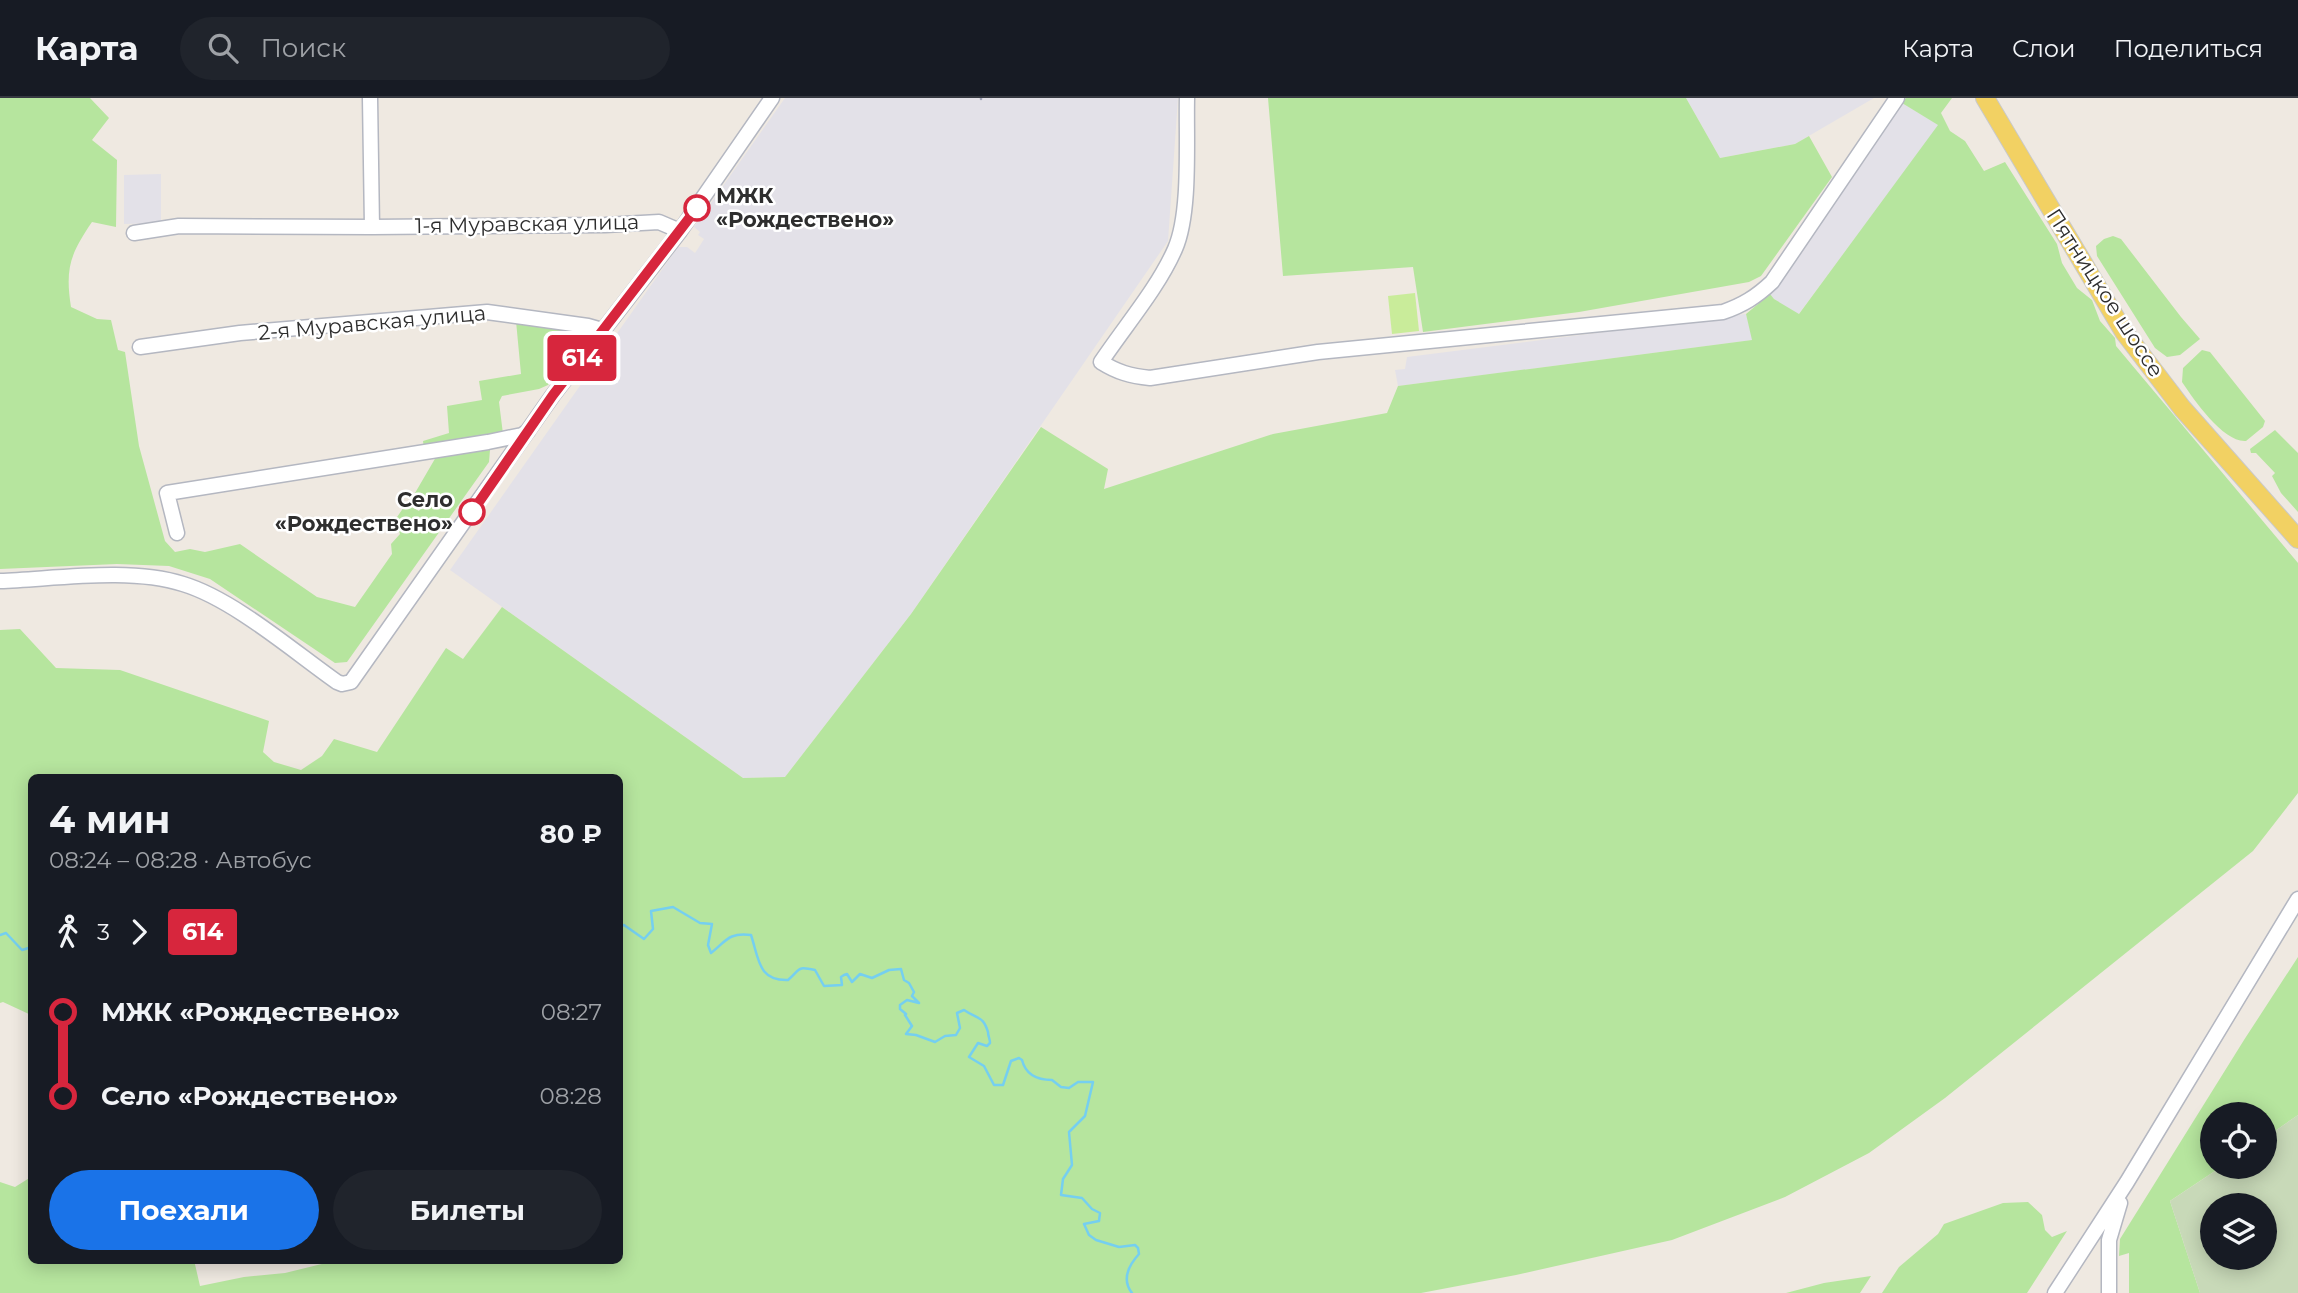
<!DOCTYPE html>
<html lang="ru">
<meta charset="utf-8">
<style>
body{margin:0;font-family:Montserrat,sans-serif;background:#20242c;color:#f1f3f6;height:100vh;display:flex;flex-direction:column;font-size:26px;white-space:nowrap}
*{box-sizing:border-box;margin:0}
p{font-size:23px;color:#9ea1a6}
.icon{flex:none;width:38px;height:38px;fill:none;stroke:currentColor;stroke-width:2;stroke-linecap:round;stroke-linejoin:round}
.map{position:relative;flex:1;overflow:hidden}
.drawer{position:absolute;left:28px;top:676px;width:595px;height:490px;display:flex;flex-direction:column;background:#171b24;border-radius:10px;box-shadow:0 4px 18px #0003}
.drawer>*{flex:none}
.badge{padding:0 14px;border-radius:5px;font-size:24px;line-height:46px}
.buttons{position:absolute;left:2200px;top:1004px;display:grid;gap:14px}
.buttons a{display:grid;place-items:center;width:77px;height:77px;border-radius:50%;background:#171b24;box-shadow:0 4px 18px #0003;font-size:35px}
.map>.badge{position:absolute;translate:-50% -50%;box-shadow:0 0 0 4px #fff}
.legs{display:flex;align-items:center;gap:10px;height:77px;padding:0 21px;font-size:23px}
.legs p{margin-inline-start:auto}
.overview{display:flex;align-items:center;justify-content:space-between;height:119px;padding:0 21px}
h1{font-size:38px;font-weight:700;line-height:52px}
.action{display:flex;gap:14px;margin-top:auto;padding:14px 21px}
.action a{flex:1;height:80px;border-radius:42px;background:#1a73e8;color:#fff;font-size:28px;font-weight:700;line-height:80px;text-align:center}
.action a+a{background:#20242c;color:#f1f3f6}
ul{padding:0 21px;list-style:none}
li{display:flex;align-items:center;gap:24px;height:84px;font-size:26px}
li i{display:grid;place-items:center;width:10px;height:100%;margin:0 9px;background:currentColor}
li i::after{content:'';width:18px;height:18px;margin:-9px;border:5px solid;border-radius:50%;background:#171b24}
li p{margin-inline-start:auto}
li:first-child i{background:linear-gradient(#0000 50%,currentColor 0)}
li:last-child i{background:linear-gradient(currentColor 50%,#0000 0)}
header{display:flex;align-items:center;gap:42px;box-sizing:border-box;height:98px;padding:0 35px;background:#171b24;border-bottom:2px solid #363941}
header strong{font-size:33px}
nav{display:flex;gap:38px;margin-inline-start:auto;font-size:24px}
.search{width:490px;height:63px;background:#20242c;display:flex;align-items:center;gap:18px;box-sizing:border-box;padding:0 24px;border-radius:38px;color:#9ea1a6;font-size:26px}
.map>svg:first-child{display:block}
.industrial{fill:#e3e1e8}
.green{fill:#b6e59e}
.cemetery{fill:#c8d9b8;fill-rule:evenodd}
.pitch{fill:#c9ec9a}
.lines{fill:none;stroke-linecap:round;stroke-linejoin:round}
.stream{stroke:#75cff0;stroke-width:2.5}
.minor-casing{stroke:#b4b7c1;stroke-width:17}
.major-casing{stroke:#c9c9c9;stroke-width:20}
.minor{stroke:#fff;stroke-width:14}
.major{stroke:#f2d163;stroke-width:18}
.rail{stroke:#a3a6b8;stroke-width:2.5}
.line-1-casing{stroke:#fff;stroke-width:16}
.line-1{stroke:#d7263d;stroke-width:10}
.stop-1-dot{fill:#fff;stroke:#d7263d;stroke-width:3.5}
.labels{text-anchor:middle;stroke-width:5;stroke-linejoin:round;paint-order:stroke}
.stop-label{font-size:21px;font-weight:bold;fill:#2e2e2e;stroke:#fff;text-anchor:start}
.street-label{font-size:21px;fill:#2e2e2e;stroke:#fff}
</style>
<header>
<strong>Карта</strong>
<div class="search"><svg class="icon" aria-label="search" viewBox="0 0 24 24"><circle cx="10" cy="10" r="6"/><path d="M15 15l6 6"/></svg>Поиск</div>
<nav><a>Карта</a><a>Слои</a><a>Поделиться</a></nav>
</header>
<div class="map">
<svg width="2298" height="1195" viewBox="0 0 2298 1195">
<rect width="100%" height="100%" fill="#efe9e1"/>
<path class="industrial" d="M785 0H1178L1168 143 911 516 785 679 743 680 450 472 678 149H687L695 155 699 149 704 141 698 137 700 134 694 129Z
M1686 0H1874L1795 46 1720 60Z
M1902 5 1939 27 1798 217 1774 201 1770 196Z
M161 76V125L124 126V77Z
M1746 216 1753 242 1398 288 1395 272 1405 271 1407 259Z"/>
<path class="green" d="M0 0H90L109 20 92 42 117 62 116 129 92 124C70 156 65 171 71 209L97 221 111 222 118 252 125 254 139 348 165 443 175 454 190 451 205 454 240 446 317 499 355 509 392 456 391 446 400 436 395 422 406 406 419 413 426 402 415 395 436 359 490 352 489 364 347 564 335 565 210 481 169 468 117 466 0 471Z
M1268 0H1686L1720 60 1795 46 1809 38 1832 79 1761 178 1749 184 1579 214 1423 234 1413 169 1283 178Z
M1906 0H1952L1941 15 1950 33 1965 43 1984 73 2005 64 2057 146 2062 165 2077 190 2092 202 2100 223 2115 240 2116 248 2298 465V695L2253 753 1945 1000 1869 1055 1785 1099 1672 1142 1516 1177 1421 1195H0V1084L15 1089 31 1079 32 1162H194L200 1188 244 1179 285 1175 338 1162H620V679H32L31 917 3 904 0 905V532L20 531 56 570 120 572 269 623 263 654 274 664 301 672 322 658 334 641 377 654 446 550 463 561 502 509 743 680 785 679 911 516 1041 329 1108 371 1104 391 1273 336 1387 315 1398 288 1752 242 1746 216 1770 196 1774 201 1799 216 1938 27 1902 5Z
M2113 138 2121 141 2181 219 2200 241 2180 257 2167 259 2155 250 2097 158 2096 148 2104 141Z
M516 223 591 234 548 287 539 291 502 298 499 304 503 336 424 350 423 343 449 335 447 308 482 302 479 283 521 276Z
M2202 252 2210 254 2265 323 2263 329 2246 343C2224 345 2194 302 2182 284L2183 270Z
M2275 332 2298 355V414L2281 395 2272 378 2275 375 2256 355H2251L2250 351Z
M2298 859V1017L2265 1040 2264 1017H2212V1069H2221L2170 1103 2200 1195H2129V1155L2119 1158 2120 1141 2244 942Z
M2028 1104 2042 1117 2045 1132 2052 1139 2067 1133 2027 1195H1882L1899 1169 1938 1136 1944 1126 2003 1105Z
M1871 1178 1860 1195H1786L1824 1185Z"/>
<path class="cemetery" d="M2298 1017V1195H2200L2170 1103 2221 1069H2264L2265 1040ZM2212 1108H2264V1160H2212Z"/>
<path class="pitch" d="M1415 195 1419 233 1392 236 1388 198Z"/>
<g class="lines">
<path class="stream" d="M620 829 624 827 644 841 653 831 651 813 673 809 700 825 712 826 708 847 711 855C726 843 729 834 751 837 759 861 758 883 788 882 801 871 796 868 815 872L824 888 842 887 841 879 844 877 847 876 852 884 860 876 872 880 889 872 901 871 904 882 909 885 914 894 912 898 919 905 907 902 900 907V911L906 916 905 917 912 928 906 936 916 937 935 944 945 938 956 937 960 930 957 915 964 912C979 922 983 918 988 934 988 938 990 941 990 945L987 948 978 945 969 959 984 968 994 987H1003L1011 963 1019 960 1022 962C1026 978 1038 982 1052 982L1061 989 1069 990 1078 984H1093L1085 1018 1069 1034 1072 1067 1063 1081 1061 1097 1082 1100 1092 1111 1100 1115 1099 1123 1084 1126 1089 1137 1096 1142 1119 1149 1135 1147 1138 1150 1139 1156C1129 1167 1121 1181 1132 1195
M0 837 6 835 22 852 32 849"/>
<g class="minor-casing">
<path id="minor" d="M370 0 372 129
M1187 0C1186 41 1191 115 1175 151 1158 190 1125 228 1101 264 1117 274 1130 278 1150 280L1318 254 1723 214C1743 207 1756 199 1772 184L1897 0
M134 135 179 128 372 129 605 127 659 124 680 133
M140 249 240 235 487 214 588 228 602 232
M177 435 167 395 488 344 522 337 528 333
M0 483C55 481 130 469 183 486 233 501 293 553 337 584L342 586 351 584 553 297 680 133 772 0
M2055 1195 2127 1084 2298 801
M2109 1195V1142L2120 1105"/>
</g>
<g class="major-casing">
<path id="major" d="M1985 0 2124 234 2182 310 2298 441"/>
</g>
<use href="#minor" class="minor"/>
<use href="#major" class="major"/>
<path class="rail" d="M981 1V0"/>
</g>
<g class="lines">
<g class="line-1-casing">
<path id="line-1" d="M472 414 553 297 697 110"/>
</g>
<use href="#line-1" class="line-1"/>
</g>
<g class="stop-1-dot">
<circle cx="697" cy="110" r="12"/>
<circle cx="472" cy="414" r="12"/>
</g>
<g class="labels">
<g class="stop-label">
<text x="716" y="105">МЖК<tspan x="716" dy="24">«Рождествено»</tspan></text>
<text x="453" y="409" text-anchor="end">Село<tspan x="453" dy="24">«Рождествено»</tspan></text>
</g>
<g class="street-label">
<text transform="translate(527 126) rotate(-1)" y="7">1-я Муравская улица</text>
<text transform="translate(2105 195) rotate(57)" y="7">Пятницкое шоссе</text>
<text transform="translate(372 225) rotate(-5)" y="7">2-я Муравская улица</text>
</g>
</g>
</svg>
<div class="buttons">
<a><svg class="icon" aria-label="locate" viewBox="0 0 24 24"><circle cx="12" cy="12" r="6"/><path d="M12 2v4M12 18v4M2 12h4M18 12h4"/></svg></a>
<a><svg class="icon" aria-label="layers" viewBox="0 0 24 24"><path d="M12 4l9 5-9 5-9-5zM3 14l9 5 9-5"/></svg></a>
</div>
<b class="badge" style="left:582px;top:260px;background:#d7263d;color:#fff">614</b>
<section class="drawer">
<div class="overview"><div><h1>4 мин</h1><p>08:24 – 08:28 · Автобус</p></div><b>80 ₽</b></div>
<div class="legs"><svg class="icon" aria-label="walk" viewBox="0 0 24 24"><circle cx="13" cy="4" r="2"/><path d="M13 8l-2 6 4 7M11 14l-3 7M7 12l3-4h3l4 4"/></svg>3<svg class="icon" aria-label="forward" viewBox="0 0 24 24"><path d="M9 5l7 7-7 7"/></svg><b class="badge" style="background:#d7263d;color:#fff">614</b></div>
<ul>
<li><i style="color:#d7263d"></i><b>МЖК «Рождествено»</b><p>08:27</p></li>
<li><i style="color:#d7263d"></i><b>Село «Рождествено»</b><p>08:28</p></li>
</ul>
<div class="action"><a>Поехали</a><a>Билеты</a></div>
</section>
</div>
